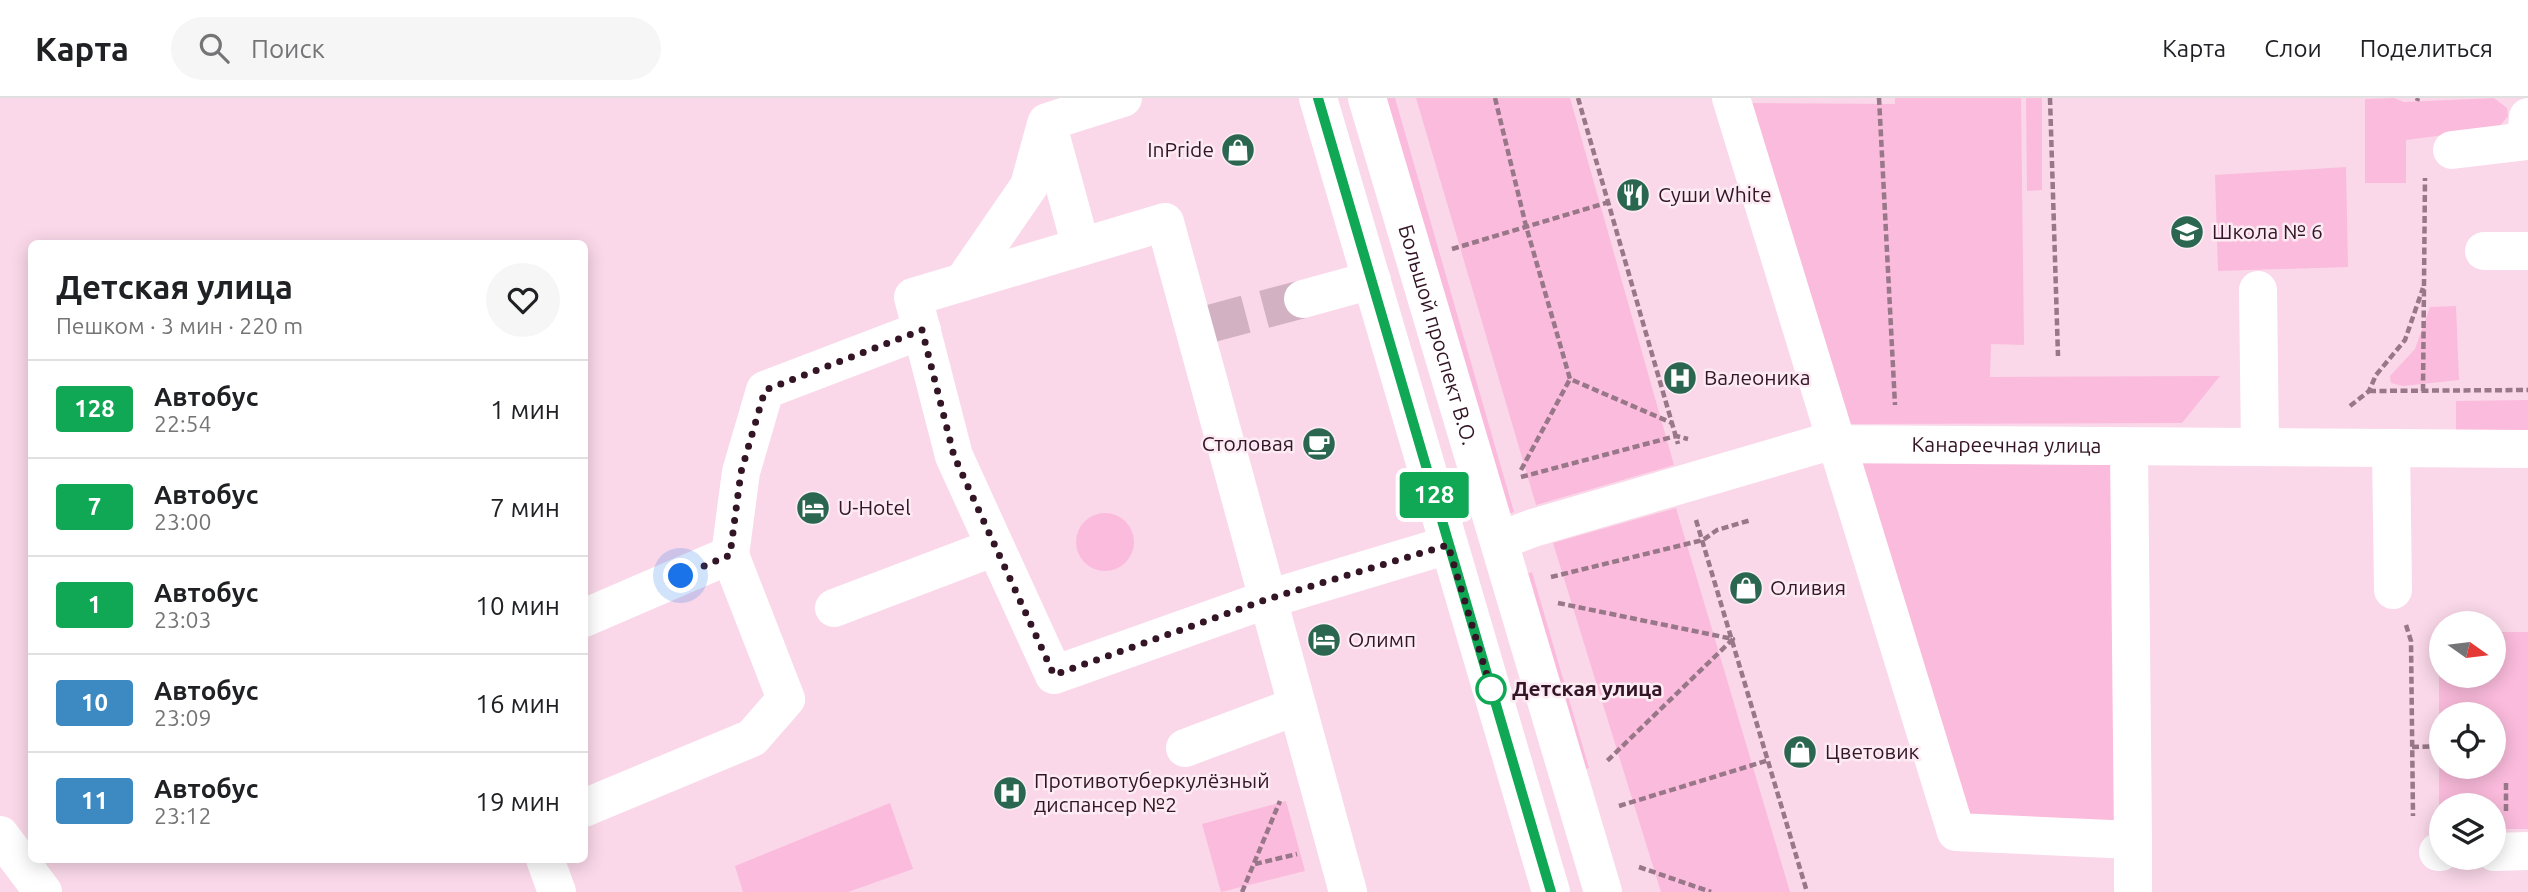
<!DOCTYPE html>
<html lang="ru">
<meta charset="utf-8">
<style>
body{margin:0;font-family:Ubuntu,sans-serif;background:#f6f6f6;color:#202124;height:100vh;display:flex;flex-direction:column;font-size:26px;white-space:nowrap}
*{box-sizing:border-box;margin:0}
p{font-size:23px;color:#757577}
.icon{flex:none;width:38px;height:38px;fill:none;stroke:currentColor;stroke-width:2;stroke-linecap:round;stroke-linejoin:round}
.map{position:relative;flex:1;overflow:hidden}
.sheet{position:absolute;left:28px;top:142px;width:560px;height:623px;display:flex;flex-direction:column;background:#fff;border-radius:10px;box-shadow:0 4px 18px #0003}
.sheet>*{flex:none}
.badge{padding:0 14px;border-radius:5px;font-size:24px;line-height:46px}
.needle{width:46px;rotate:104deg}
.controls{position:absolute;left:2429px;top:513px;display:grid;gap:14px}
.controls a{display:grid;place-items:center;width:77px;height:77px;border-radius:50%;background:#fff;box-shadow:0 4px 18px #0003;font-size:35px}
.you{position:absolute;width:35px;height:35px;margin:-18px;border:5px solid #fff;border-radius:50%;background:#1a73e8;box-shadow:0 0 0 10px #1a73e833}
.map>.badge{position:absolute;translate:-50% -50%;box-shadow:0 0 0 4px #fff}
.round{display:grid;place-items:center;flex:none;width:74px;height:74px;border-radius:37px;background:#f6f6f6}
.summary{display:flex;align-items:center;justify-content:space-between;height:119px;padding:0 28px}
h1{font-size:33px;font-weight:700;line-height:52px}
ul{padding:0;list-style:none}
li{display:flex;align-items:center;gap:21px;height:98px;padding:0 28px;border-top:2px solid #e0e0e0}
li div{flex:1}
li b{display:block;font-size:26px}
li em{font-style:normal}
li .badge{min-width:77px;font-weight:700;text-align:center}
header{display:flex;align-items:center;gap:42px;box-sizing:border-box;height:98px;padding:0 35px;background:#fff;border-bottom:2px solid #e0e0e0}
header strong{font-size:33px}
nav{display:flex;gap:38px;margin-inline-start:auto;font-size:24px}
.search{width:490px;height:63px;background:#f6f6f6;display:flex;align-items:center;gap:18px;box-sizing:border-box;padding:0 24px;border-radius:38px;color:#757577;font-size:26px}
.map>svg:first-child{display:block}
.green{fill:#fbbbdc;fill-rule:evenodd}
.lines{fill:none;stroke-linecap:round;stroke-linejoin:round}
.minor-tunnel{stroke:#d2b1c2;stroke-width:38;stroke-dasharray:38 19;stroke-linecap:butt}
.path{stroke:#977788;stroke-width:4.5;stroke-dasharray:7 3.5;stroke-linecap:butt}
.minor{stroke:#fff;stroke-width:38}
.major{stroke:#fff;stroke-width:38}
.line-casing{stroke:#fff;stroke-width:16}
.line{stroke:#10a855;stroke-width:10}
.walk{stroke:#331526;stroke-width:7;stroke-dasharray:0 12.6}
.stop-dot{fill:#fff;stroke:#10a855;stroke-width:3.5}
.labels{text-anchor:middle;stroke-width:5;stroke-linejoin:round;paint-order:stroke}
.poi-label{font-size:21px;fill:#331526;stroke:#fcebf3;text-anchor:start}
.street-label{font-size:21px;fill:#331526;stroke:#fcebf3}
.stop-label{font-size:21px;font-weight:bold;fill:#331526;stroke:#fcebf3;text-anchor:start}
</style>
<header>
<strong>Карта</strong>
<div class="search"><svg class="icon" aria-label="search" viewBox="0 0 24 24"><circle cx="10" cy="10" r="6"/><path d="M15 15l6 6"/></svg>Поиск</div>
<nav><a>Карта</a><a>Слои</a><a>Поделиться</a></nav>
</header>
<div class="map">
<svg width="2528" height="794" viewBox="0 0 2528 794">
<rect width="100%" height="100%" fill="#fad8e9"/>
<path class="green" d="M1372 0H1395L1514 414 1494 421Z
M1416 0H1570L1674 367 1536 407Z
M1895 0H2021L2024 247 1991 246 1990 279 2220 278 2182 325 1844 326 1746 5 1895 6Z
M2026 0H2042V92L2027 93Z
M2394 0 2404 4 2494 0 2507 10 2508 18 2498 30 2406 42V85H2365V1Z
M2346 69 2348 169 2218 173 2215 77Z
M2456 208 2459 282 2403 288 2391 285 2390 278 2415 251 2430 209Z
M2528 302V335L2456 336V303Z
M1861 364 2123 367 2126 727 1968 722Z
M1676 410 1790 794H1661L1553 445Z
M1076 444a29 29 0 1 1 58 0a29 29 0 1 1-58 0Z
M1532 474 1589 670 1571 675 1513 481Z
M2439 534 2441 578H2494V534H2528V731H2494V707H2441L2439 732ZM2494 616V668H2441V616Z
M1286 703 1305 773 1221 794 1202 726Z
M890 705 913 771 848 794H743L735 768Z"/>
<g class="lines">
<path class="minor-tunnel" d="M1209 226 1303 201"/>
<path class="path" d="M1495 0 1526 128 1570 281 1672 325
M1578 0 1678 346
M1879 0 1895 307
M2050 0 2058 258
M2417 3 2418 0
M1452 151 1609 104
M2369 293 2528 292
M2423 293 2425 80
M2350 308 2369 293 2376 277 2405 242 2423 190
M1521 372 1570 281
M1521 379 1676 338 1688 341
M1696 422 1807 794
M1551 479 1703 442 1717 432 1751 422
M1558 505 1733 541 1606 664
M2406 527 2411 543 2413 718
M2412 649 2441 648
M1619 708 1769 662
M2506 713V683
M1255 766 1297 756
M1639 769 1711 794
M1242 794 1280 703"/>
<g class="minor">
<path d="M1123 0 1047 24 1081 149 1165 124 1348 794"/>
<path d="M1731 0 1956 734 2133 742V794"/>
<path d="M2452 52 2526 43 2528 19"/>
<path d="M1081 149 913 199 954 358 1054 577 1268 501 1448 447"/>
<path d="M2484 153H2528"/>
<path d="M963 184 1029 88 1046 26"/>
<path d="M2258 192 2260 349"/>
<path d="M1303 201 1372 182"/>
<path d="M2129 350 2133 742"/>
<path d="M2391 350 2393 492"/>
<path id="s1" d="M1499 443 1533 430 1820 346 2528 351"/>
<path d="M834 510 995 449"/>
<path d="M584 520 730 457 741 374 765 292 922 232"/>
<path d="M1185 650 1297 608"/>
<path d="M584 710 752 640 786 601 730 457"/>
<path d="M0 737 43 794"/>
<path d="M2438 754H2441"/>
<path d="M2494 754 2528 753"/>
<path d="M545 761 557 794"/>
</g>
<g class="major">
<path d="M1318 0 1551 794"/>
<path id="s2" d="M1367 0 1603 794"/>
</g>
</g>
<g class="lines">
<g class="line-casing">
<path id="line" d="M1318 0 1551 794"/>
</g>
<use href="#line" class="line"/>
<path class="walk" d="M681 478 730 457 741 374 765 292 922 232 954 358 1054 577 1268 501 1448 447 1492 594 1491 591"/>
</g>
<defs>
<g id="shop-disc" transform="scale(1.75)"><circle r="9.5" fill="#2a6650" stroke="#fcebf3"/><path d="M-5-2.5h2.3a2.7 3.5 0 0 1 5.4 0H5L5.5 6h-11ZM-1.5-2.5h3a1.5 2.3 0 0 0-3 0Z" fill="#fff"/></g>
<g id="restaurant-disc" transform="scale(1.75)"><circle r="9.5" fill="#2a6650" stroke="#fcebf3"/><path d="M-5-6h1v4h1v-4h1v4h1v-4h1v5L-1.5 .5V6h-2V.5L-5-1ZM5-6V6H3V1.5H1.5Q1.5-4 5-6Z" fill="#fff"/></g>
<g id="school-disc" transform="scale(1.75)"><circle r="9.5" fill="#2a6650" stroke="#fcebf3"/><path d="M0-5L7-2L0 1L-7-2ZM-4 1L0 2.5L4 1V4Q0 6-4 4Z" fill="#fff"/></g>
<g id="hospital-disc" transform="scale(1.75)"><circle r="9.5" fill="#2a6650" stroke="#fcebf3"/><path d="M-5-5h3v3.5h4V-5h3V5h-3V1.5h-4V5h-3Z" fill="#fff"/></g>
<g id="cafe-disc" transform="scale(1.75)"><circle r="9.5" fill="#2a6650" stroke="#fcebf3"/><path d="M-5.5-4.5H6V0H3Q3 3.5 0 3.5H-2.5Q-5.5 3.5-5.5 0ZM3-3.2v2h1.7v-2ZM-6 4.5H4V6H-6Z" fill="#fff"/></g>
<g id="hotel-disc" transform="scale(1.75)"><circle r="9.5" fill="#2a6650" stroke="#fcebf3"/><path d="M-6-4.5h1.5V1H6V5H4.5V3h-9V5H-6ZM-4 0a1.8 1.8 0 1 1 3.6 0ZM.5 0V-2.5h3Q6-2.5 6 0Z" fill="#fff"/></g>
</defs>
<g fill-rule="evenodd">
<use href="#shop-disc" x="1238" y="52"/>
<use href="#restaurant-disc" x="1633" y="97"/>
<use href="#school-disc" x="2187" y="134"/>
<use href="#hospital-disc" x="1680" y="280"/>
<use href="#cafe-disc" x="1319" y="346"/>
<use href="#hotel-disc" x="813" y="410"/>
<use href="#shop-disc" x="1746" y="490"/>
<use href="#hotel-disc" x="1324" y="542"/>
<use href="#shop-disc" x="1800" y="654"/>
<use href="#hospital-disc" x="1010" y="695"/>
</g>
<circle class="stop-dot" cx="1491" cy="591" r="14"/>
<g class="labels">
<g class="poi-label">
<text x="1214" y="59" text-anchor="end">InPride</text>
<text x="1658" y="104">Суши White</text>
<text x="2212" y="141">Школа № 6</text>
<text x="1704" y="287">Валеоника</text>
<text x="1294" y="353" text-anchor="end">Столовая</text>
<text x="838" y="417">U-Hotel</text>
<text x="1770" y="497">Оливия</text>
<text x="1348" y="549">Олимп</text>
<text x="1825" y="661">Цветовик</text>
<text x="1034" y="690">Противотуберкулёзный<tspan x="1034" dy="24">диспансер №2</tspan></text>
</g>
<g class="street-label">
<text dy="7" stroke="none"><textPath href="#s2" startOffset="247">Большой проспект В.О.</textPath></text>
<text dy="7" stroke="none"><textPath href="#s1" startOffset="522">Канареечная улица</textPath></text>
</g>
<g class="stop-label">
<text x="1512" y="598">Детская улица</text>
</g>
</g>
</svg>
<div class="controls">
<a><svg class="needle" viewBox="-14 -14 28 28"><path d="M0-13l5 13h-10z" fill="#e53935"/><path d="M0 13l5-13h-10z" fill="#757577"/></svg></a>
<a><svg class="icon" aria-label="locate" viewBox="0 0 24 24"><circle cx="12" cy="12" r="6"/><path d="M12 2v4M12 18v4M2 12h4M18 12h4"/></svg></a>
<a><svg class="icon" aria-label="layers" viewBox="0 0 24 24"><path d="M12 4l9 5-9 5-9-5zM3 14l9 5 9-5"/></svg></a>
</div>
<div class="you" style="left:681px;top:478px"></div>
<b class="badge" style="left:1434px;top:397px;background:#10a855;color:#fff">128</b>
<section class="sheet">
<div class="summary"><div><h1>Детская улица</h1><p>Пешком · 3 мин · 220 m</p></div><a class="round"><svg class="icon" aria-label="heart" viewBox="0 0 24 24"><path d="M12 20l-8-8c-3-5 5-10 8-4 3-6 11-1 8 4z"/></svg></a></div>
<ul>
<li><span class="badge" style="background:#10a855;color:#fff">128</span><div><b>Автобус</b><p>22:54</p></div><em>1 мин</em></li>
<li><span class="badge" style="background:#10a855;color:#fff">7</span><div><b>Автобус</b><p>23:00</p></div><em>7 мин</em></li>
<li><span class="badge" style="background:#10a855;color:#fff">1</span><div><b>Автобус</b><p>23:03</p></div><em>10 мин</em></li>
<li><span class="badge" style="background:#3d8ac2;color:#fff">10</span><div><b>Автобус</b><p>23:09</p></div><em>16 мин</em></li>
<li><span class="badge" style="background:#3d8ac2;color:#fff">11</span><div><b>Автобус</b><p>23:12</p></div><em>19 мин</em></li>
</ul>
</section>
</div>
